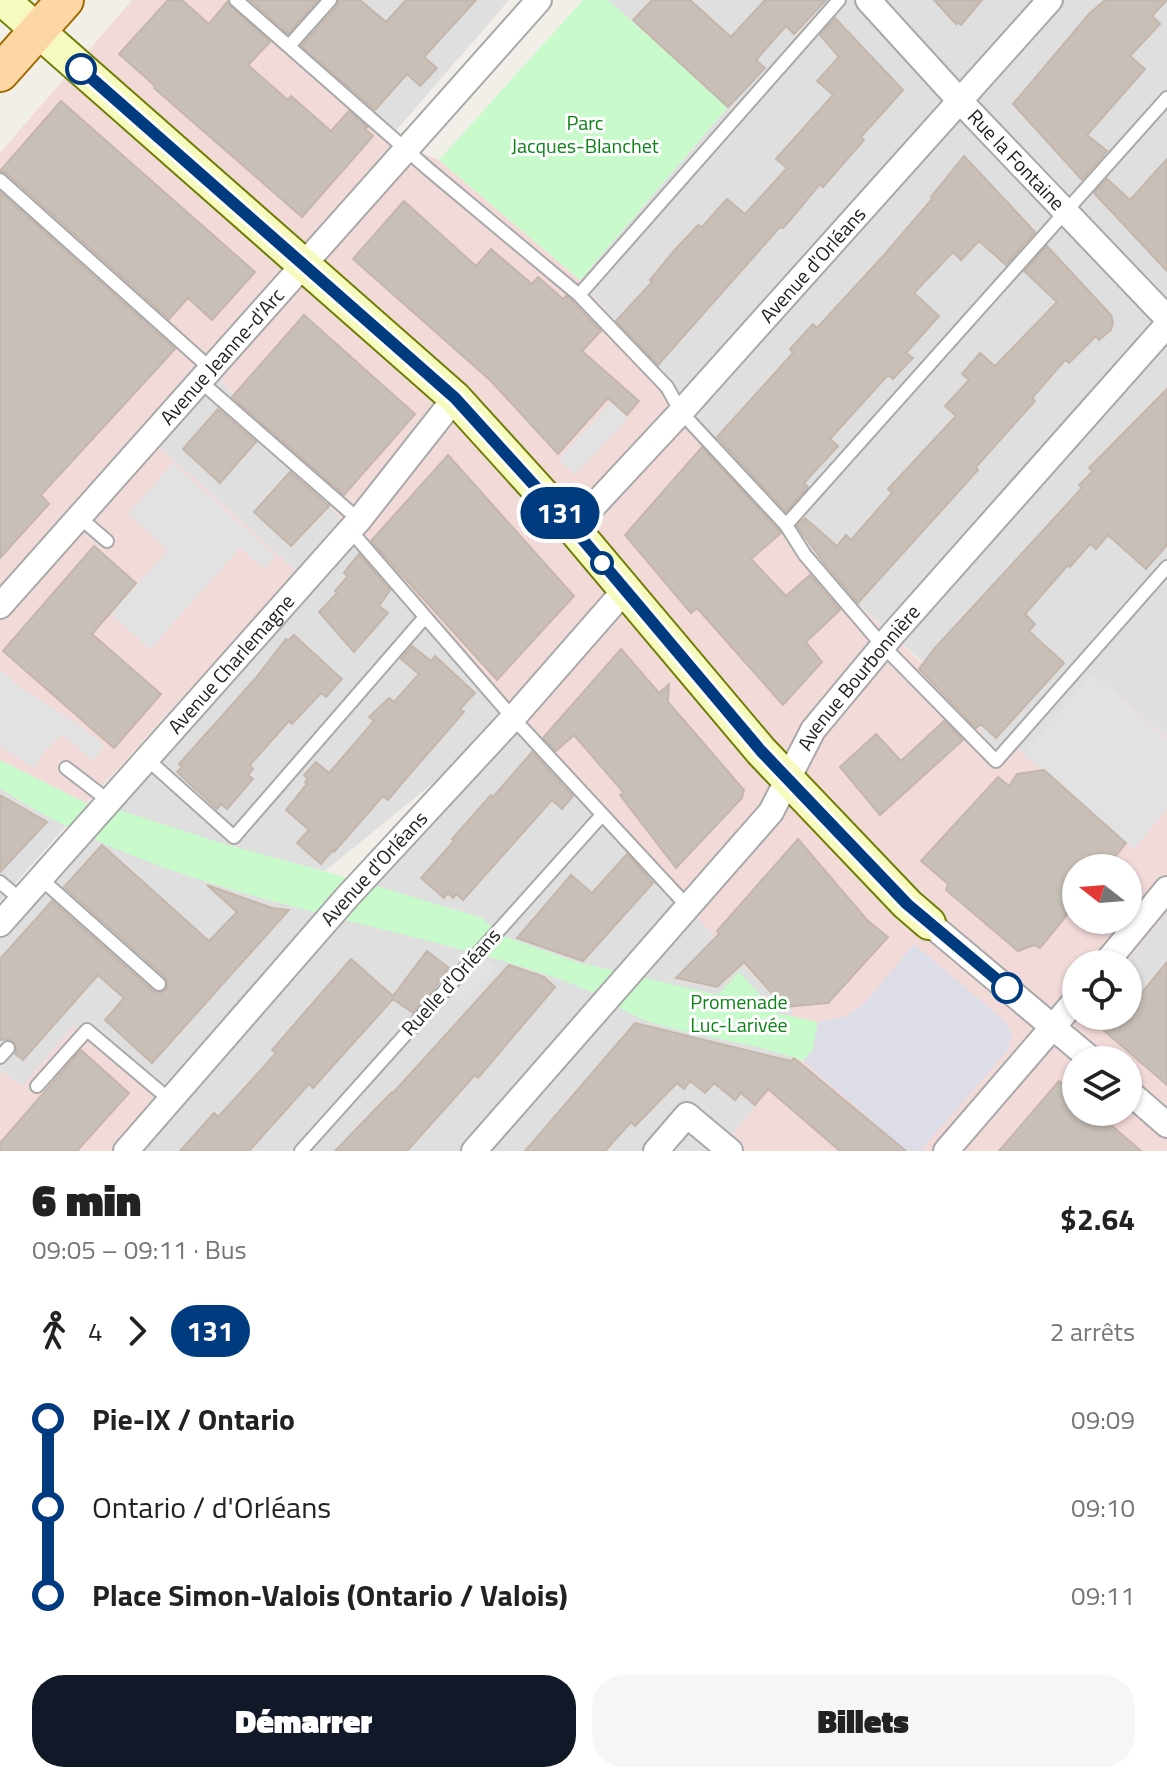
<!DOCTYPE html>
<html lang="fr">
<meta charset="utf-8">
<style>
body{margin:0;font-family:"Titillium Web",sans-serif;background:#f6f6f6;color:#222;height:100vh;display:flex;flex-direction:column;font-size:30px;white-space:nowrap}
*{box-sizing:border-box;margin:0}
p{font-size:26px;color:#767676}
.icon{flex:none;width:44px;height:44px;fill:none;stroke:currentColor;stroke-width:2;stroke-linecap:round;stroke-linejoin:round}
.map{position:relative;height:1151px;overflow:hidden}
.sheet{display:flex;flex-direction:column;background:#fff;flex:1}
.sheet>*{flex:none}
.badge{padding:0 16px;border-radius:26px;font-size:28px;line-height:52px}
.needle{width:52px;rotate:287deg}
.tools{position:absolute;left:1062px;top:854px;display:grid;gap:16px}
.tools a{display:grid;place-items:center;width:80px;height:80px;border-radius:50%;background:#fff;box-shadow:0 2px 6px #0004;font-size:40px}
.map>.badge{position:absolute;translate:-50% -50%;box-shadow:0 0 0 4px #fff}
.legs{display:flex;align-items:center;gap:12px;height:88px;padding:0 32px;font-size:26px}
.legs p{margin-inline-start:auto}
.overview{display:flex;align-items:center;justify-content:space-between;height:136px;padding:0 32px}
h1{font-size:44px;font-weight:800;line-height:60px}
.cta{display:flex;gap:16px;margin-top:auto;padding:16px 32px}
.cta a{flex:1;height:92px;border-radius:32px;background:#111827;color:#fff;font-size:32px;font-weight:800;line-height:92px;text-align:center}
.cta a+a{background:#f6f6f6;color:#222}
ul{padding:0 32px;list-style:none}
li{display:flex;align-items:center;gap:28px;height:88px;font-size:30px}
li i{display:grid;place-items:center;width:12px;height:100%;margin:0 10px;background:currentColor}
li i::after{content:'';width:20px;height:20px;margin:-10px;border:6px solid;border-radius:50%;background:#fff}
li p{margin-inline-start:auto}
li:first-child i{background:linear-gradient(#0000 50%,currentColor 0)}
li:last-child i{background:linear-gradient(currentColor 50%,#0000 0)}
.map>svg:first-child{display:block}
.residential{fill:#e0dfdf}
.commercial{fill:#f2dad9;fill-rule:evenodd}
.park{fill:#c8facc}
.parking{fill:#e2e2e2}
.plaza{fill:#dddde8}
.building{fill:#c7bfb8;stroke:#c4b6ab;stroke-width:2}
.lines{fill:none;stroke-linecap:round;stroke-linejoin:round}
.lane-casing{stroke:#a9a9a9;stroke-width:16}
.street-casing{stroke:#a9a9a9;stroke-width:28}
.secondary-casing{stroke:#707d05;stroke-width:36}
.primary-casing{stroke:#a06b00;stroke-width:40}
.lane{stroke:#fff;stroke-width:12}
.street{stroke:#fff;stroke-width:24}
.secondary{stroke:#f7fabf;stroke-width:32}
.primary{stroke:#fcd6a4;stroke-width:36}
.line-1-casing{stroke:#fff;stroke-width:18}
.line-1{stroke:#003b80;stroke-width:12}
.stop-1-dot{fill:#fff;stroke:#003b80;stroke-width:4}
.labels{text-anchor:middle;stroke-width:6;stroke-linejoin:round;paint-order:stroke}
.park-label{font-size:20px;fill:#0c8416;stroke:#fff}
.street-label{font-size:20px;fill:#222;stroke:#fff}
</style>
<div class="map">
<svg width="1167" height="1151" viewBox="0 0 1167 1151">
<rect width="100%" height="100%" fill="#f2efe9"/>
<path class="residential" d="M226 0H509L388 140Z
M608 0H1167V737L1093 675 1024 755 996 761 952 689 805 555 765 510 665 380 580 280 728 107Z
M211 369 513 718 325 871 110 818 348 896 169 1101 21 1086 4 1071 0 1074V924L308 577 296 571 144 433Z
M513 719 763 985 782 1004 792 1007 794 1058 729 1139 742 1151H134Z
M0 760 86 803 0 901Z
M1167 912V1015L1079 1022 1084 1016H1128V964H1125Z"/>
<path class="commercial" d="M132 0H226L388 140 439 160 580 280 665 380 690 402 681 411 805 554 969 707 996 760 1012 743 1025 754 1093 675 1167 737V912L1125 964H1076V1016H1084L1081 1022 1167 1015V1151H742L728 1139 794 1058 792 1007 782 1004 712 934 534 740 211 369 144 433 296 571 86 804 0 760V153ZM1076 868H1128V920H1076ZM1076 1060H1128V1112H1076Z
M74 1025 169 1101 127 1151H0V1074L3 1071 22 1086Z"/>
<path class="park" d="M583 0H608L728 107 580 280 439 160Z
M0 760 86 803 113 808 218 842 384 888 482 918 500 935 576 962 718 995 739 972 777 1013 818 1022 813 1050 803 1061C754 1042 700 1038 650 1022 631 1016 614 1003 596 994 564 979 527 968 493 958 333 914 139 881 0 788Z"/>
<path class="parking" d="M611 402 628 418 575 475 559 459Z
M173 463 276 556 265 569 240 548 150 649 111 614 168 550 128 514Z
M0 669 22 689 83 727 104 746 93 760 62 735 44 752 34 768 0 747Z
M1093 675 1167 739V809L1134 849 1024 755Z
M482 957 496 969 464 1004 451 992Z"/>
<path class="plaza" d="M914 944 1006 1022 1012 1035 1008 1050 920 1151H907L803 1061 813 1050 818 1022 844 1017 863 1005Z"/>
<path class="building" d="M168 0H182L209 24 227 2 270 42 248 65 288 100 291 96 331 131 349 111 367 127 365 129 373 136 302 217 154 88 155 86 119 54Z
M250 0H318L288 34Z
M339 0H360L386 22 406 0H476L424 57 437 68 420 86 407 74 375 110 301 46 337 6Z
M652 0H690L731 37 765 0H826L794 34 786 26 756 60 765 68 728 107 633 20Z
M934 0H982L961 25 958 22 956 24Z
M1105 0H1167L1152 16 1160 24 1130 56 1145 69 1087 135 1107 151 1082 180 1013 104 1089 14Z
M835 18 903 90 861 137 864 140 823 187 820 184 791 219 783 228 780 227 658 365 616 321 652 282 650 280 673 252 698 225 702 227 727 199 745 214 787 168 776 159 833 95 817 81 839 57 820 35Z
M61 101 255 272 212 320 188 298 169 319 6 173 0 171Z
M964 156 1035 232 1006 265 979 241 961 260 953 252 914 293 939 316 906 353 913 358 893 379 888 375 830 439 838 446 804 483 808 487 786 512 717 437 793 353 790 349 813 324 817 328 884 255 933 198 931 197Z
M1167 159V271L1094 193 1107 179 1130 200Z
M0 192 175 349 41 495 49 504 0 558Z
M404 201 476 266 491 249 532 284 538 277 563 299 566 296 572 301 601 331 582 351 639 401 627 415 608 398 558 454 491 381 353 259Z
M1047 246 1111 315 1113 322 1111 330 1099 340 1096 336 1069 363 1065 360 1032 398 1035 401 976 467 978 470 858 603 824 563 797 526 805 518 837 546 846 535 851 540 892 493 888 489 956 416 945 406 969 380 962 374 980 353 995 366 1057 302 1024 271Z
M304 315 415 414 344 495 232 397Z
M1167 389V545L1146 569 1108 535 1096 549 1090 544 1070 567 1068 565 1025 614 1035 624 1029 631 1064 663 996 738 981 724 976 728 919 669 935 648 1082 488 1079 485 1093 471 1089 468Z
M218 409 256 442 220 483 183 449Z
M702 447 781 533 751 559 786 596 810 575 840 610 806 642 822 662 783 705 697 608 691 613 625 535Z
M448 455 574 596 497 680 371 541Z
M290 472 329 506 291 546 254 512Z
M94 546 136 583 92 634 161 694 114 748 3 651Z
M359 554 390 590 379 606 388 613 354 652 319 612 337 593 335 591 348 576 344 573 349 566Z
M294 635 342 679 326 697 321 693 292 724 289 721 250 765 253 769 248 775 253 779 227 809 221 804 217 809 177 772 182 767 179 764 255 679 286 639 288 641Z
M412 646 431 661 435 656 475 693 460 709 464 712 403 782 388 800 383 796 334 852 332 851 321 864 297 843 309 830 286 810 307 784 305 782 308 779 304 775 316 762 329 773 374 721 369 717 389 698 394 702 419 674 401 659Z
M621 649 659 693 669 684 668 702 744 790 742 798 676 868 620 795 624 793 574 735 556 751 543 738Z
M944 721 963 740 880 815 840 767 876 734 901 761Z
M532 752 573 796 562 809 552 800 463 900 456 894 453 898 448 893 444 898 421 878 454 841 452 839 491 795 493 797Z
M1044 770 1126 843 1106 868H1076V904L1040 948 1034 945 1018 951 946 890 948 884 921 861 998 777 1009 786 1017 774Z
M0 795 47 822 0 872Z
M798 839 867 920 888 937 828 1003 784 1007 744 962 717 987 676 978 719 934 717 931Z
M102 845 209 941 237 912 207 885 272 908 289 910 152 1063 105 1020 124 998 98 975 23 1060 15 1054 17 1049 14 1042 9 1039 0 1040V959L52 901 153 991 161 993 168 987 165 977 64 887Z
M627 854 653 883 583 961 517 938 571 875 592 893Z
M427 951 449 968 430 994 413 1013 393 999 313 1088 309 1084 249 1151H180L214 1113 218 1117 239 1094 276 1053 272 1050 351 959 393 996Z
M1167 962V1085L1102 1029 1113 1016H1128V997L1140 995Z
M509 965 544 977 555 987 478 1078 475 1075 407 1151H335L392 1092 393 1093Z
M635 1023 791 1061 794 1058 906 1151H840L768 1089 755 1105 741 1093 735 1100 714 1083 705 1093 690 1081 684 1089 677 1083 635 1126 631 1122 605 1151H525Z
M81 1050 129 1093 77 1151H0V1143Z
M1059 1081 1076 1095V1112H1096L1141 1151H999Z"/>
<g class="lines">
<g class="lane-casing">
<path id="lane" d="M236 0 427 168 579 295 667 387 681 412 786 525 805 555 883 646 996 761 1167 567
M289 46 330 0
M0 180 211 369
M579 295 839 0
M200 381 359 520
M79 517 107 541
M786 525 1167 98
M350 530 513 718 689 908
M147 759 234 837 425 617
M66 768 109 801
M40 878 159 984
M0 882 21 900
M0 1057 8 1048
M37 1086 87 1030 170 1100
M301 1151 602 815"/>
</g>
<g class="street-casing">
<g id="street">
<path id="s1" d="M868 0 960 101 1167 318"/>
<path id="s2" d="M573 528 681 412 1050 0"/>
<path id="s3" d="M0 606 539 0"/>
<path d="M929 923 1092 1060"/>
<path id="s4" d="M0 924 359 520 455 398"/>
<path d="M1105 964 1167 889"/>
<path d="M1128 1091 1167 1125"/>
<path id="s5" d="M126 1151 348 896 513 718 625 590"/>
<path id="s6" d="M474 1151 771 812 813 730 892 635 1167 325"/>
<path d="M656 1151 687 1115 730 1151"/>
<path d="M946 1151 1076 1000"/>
</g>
</g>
<g class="secondary-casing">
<path id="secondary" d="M3 0 455 398 573 528 761 751 907 904 929 923"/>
</g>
<g class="primary-casing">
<path id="primary" d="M0 73 65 0"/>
</g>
<use href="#lane" class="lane"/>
<use href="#street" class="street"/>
<use href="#secondary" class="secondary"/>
<use href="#primary" class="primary"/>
</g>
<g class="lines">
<g class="line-1-casing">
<path id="line-1" d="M81 69 455 398 573 528 761 751 907 904 1007 988"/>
</g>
<use href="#line-1" class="line-1"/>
</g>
<g class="stop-1-dot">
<circle cx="81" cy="69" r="14"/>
<circle cx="602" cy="563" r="10"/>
<circle cx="1007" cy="988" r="14"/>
</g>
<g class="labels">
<g class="park-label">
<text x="585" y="130">Parc<tspan x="585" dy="23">Jacques-Blanchet</tspan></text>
<text x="739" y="1009">Promenade<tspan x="739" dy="23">Luc-Larivée</tspan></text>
</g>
<g class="street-label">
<text dy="7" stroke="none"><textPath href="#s1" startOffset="218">Rue la Fontaine</textPath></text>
<text dy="7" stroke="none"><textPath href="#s2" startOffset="356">Avenue d'Orléans</textPath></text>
<text dy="7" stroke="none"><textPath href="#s3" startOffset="334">Avenue Jeanne-d'Arc</textPath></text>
<text dy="7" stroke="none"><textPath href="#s4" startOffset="348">Avenue Charlemagne</textPath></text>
<text dy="7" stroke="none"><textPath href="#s6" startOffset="612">Avenue Bourbonnière</textPath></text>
<text dy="7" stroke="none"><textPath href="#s5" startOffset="376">Avenue d'Orléans</textPath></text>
<text transform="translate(451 982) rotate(-48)" y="7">Ruelle d'Orléans</text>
</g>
</g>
</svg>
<div class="tools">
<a><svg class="needle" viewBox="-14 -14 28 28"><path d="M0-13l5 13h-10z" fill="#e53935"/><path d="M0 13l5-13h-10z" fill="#767676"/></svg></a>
<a><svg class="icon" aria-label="locate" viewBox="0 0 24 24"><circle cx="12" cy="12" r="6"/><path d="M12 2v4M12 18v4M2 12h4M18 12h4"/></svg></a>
<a><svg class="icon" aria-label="layers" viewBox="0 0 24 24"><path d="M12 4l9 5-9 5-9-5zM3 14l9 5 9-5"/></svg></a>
</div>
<b class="badge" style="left:560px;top:513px;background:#003b80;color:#fff">131</b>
</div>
<section class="sheet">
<div class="overview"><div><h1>6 min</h1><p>09:05 – 09:11 · Bus</p></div><b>$2.64</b></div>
<div class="legs"><svg class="icon" aria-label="walk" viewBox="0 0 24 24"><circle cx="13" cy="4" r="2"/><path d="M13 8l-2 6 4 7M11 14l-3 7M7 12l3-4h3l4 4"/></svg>4<svg class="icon" aria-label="forward" viewBox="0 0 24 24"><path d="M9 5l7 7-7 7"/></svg><b class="badge" style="background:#003b80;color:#fff">131</b><p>2 arrêts</p></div>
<ul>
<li><i style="color:#003b80"></i><b>Pie-IX / Ontario</b><p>09:09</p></li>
<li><i style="color:#003b80"></i><span>Ontario / d'Orléans</span><p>09:10</p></li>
<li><i style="color:#003b80"></i><b>Place Simon-Valois (Ontario / Valois)</b><p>09:11</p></li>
</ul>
<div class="cta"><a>Démarrer</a><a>Billets</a></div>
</section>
